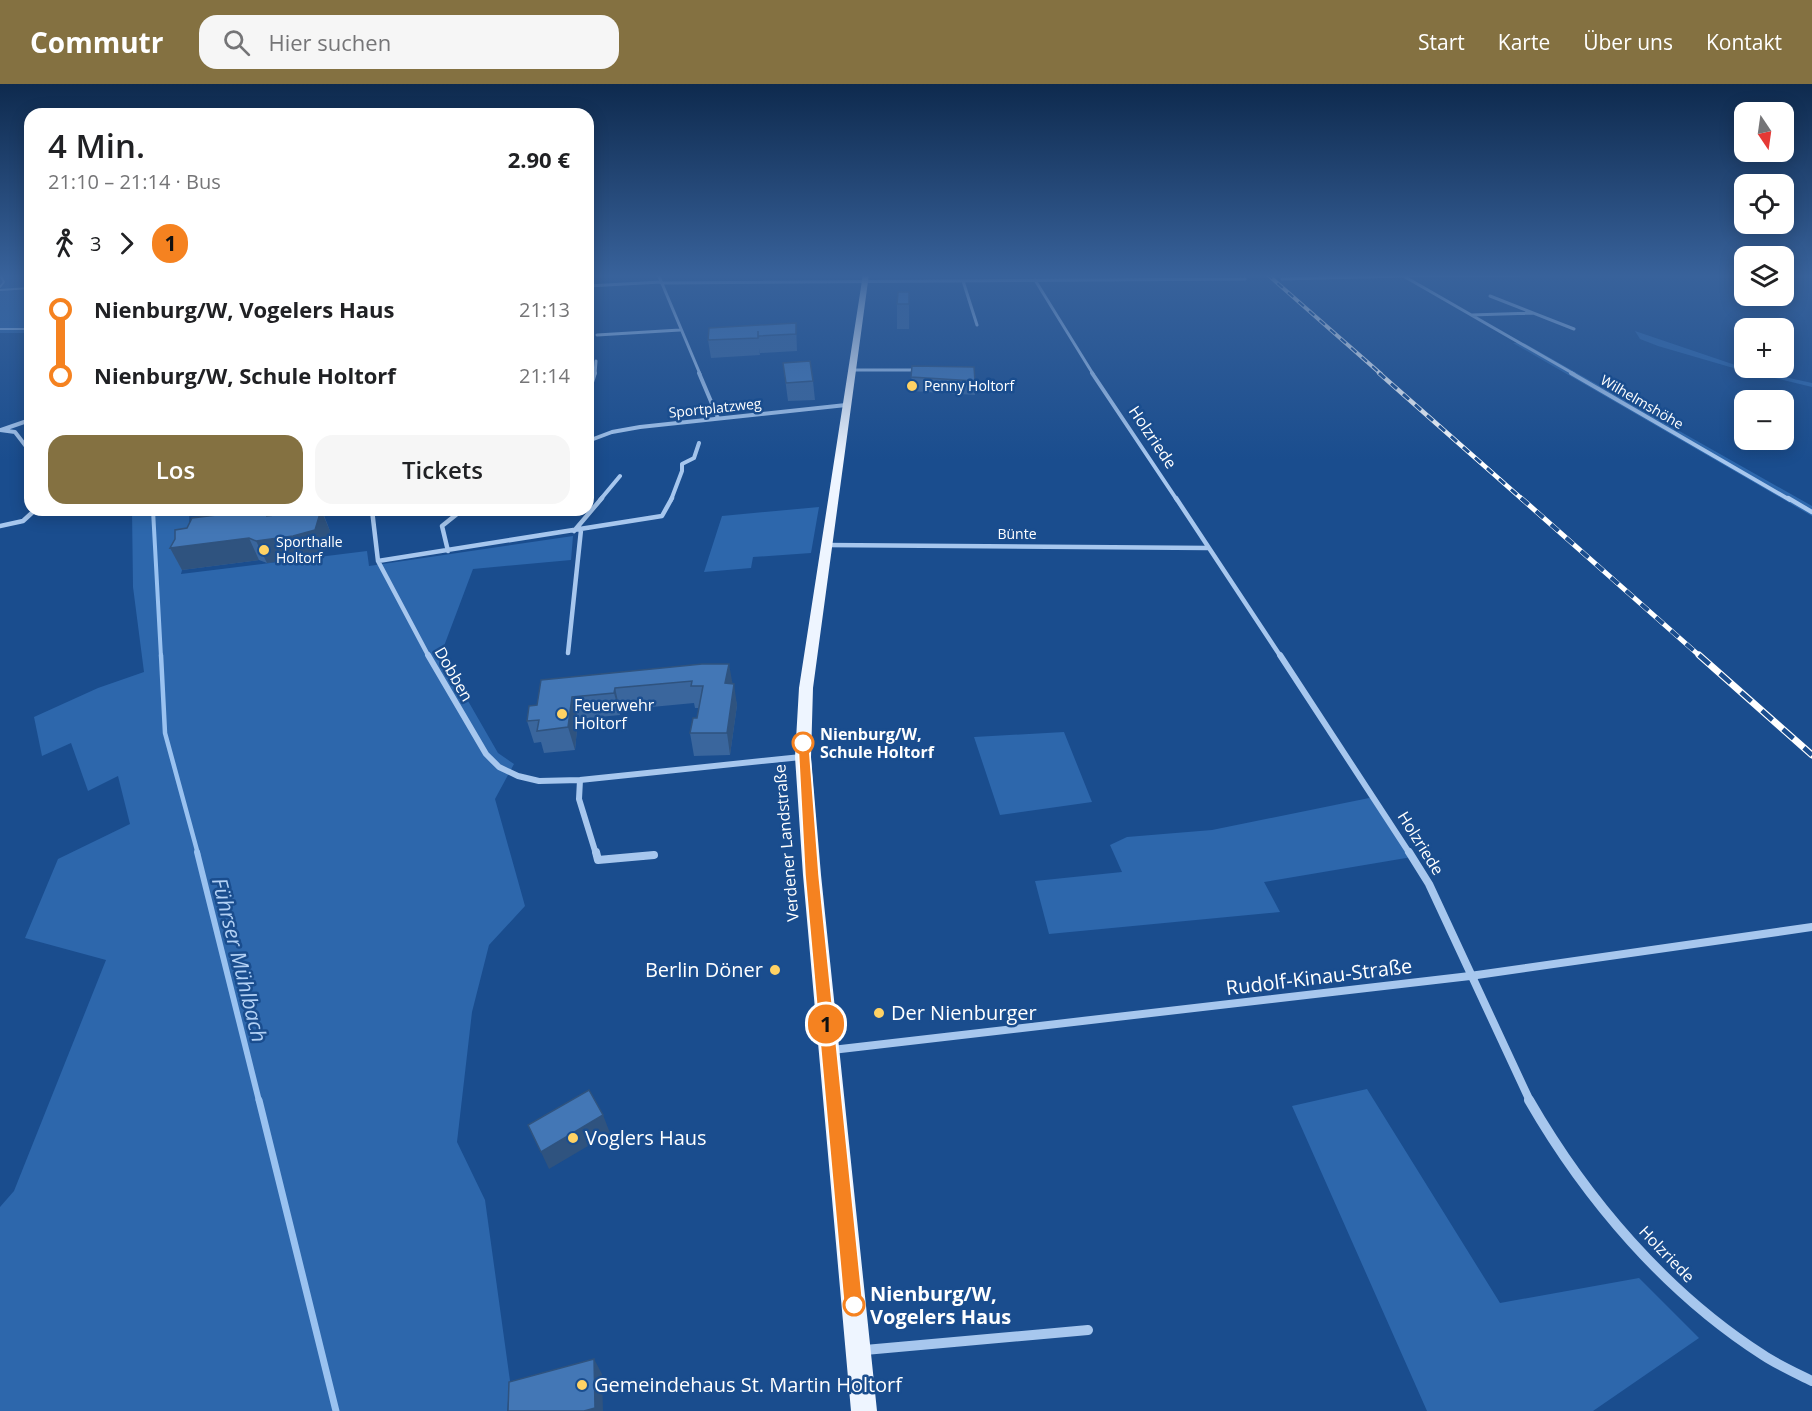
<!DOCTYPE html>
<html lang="de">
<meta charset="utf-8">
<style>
body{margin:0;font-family:"Open Sans",sans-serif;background:#f6f6f6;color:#202124;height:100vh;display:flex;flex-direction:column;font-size:22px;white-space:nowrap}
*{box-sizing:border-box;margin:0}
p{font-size:20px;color:#757577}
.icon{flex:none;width:33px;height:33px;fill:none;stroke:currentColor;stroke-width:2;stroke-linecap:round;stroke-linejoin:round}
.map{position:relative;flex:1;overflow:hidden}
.panel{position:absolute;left:24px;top:24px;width:570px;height:408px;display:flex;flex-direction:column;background:#fff;border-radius:18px;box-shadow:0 3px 15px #0003}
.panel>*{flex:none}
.badge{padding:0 12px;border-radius:20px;font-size:21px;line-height:39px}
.needle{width:39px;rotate:167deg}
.buttons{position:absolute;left:1734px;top:18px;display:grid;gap:12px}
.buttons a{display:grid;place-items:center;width:60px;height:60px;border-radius:12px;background:#fff;box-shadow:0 3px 15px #0003;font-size:30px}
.map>.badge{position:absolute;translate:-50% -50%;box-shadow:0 0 0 3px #fff}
.legs{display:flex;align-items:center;gap:9px;height:66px;padding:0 24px;font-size:20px}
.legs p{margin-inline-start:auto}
.head{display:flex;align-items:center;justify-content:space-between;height:102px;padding:0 24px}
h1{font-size:33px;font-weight:600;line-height:45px}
.button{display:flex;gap:12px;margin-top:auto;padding:12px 24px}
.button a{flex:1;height:69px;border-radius:18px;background:#847141;color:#fff;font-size:24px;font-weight:600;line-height:69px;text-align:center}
.button a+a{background:#f6f6f6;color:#202124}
ul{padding:0 24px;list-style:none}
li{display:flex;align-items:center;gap:21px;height:66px;font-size:22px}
li i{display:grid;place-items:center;width:9px;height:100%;margin:0 8px;background:currentColor}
li i::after{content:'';width:15px;height:15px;margin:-8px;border:4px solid;border-radius:50%;background:#fff}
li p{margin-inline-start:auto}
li:first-child i{background:linear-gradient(#0000 50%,currentColor 0)}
li:last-child i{background:linear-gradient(currentColor 50%,#0000 0)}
header{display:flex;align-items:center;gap:36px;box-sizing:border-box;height:84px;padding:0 30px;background:#847141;color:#fff}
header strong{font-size:28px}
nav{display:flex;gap:33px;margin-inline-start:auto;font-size:21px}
.search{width:420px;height:54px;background:#f6f6f6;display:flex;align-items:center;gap:15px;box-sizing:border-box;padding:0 21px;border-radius:18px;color:#757577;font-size:22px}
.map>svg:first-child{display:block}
.green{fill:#2d67ac}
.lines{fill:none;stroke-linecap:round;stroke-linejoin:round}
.stream-far4{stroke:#9ac2f0;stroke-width:2}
.stream-far3{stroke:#9ac2f0;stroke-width:4}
.stream-far2{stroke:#9ac2f0;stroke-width:4.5}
.stream-far1{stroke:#9ac2f0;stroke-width:6}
.stream{stroke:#9ac2f0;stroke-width:7}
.street-far5{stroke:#a7c7ee;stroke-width:3}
.street-far4{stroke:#a7c7ee;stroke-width:4}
.street-far3{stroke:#a7c7ee;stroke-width:4.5}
.street-far2{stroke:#a7c7ee;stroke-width:6}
.street-far1{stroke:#a7c7ee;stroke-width:8}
.street{stroke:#a7c7ee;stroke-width:10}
.primary{fill:#eef5ff;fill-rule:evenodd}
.rail-far3-casing{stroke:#fff;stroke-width:4}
.rail-far2-casing{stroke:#fff;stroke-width:4.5}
.rail-far1-casing{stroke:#fff;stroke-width:5}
.rail-casing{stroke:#fff;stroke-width:7}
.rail-far3{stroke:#1a4d8e;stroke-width:2;stroke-dasharray:7;stroke-linecap:butt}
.rail-far2{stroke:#1a4d8e;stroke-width:3;stroke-dasharray:8;stroke-linecap:butt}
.rail-far1{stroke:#1a4d8e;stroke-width:4;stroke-dasharray:10;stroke-linecap:butt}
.rail{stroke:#1a4d8e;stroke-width:4.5;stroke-dasharray:14;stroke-linecap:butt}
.wall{fill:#3a669d}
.shaded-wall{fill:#2f537f}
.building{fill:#4377b6;stroke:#2f537f;stroke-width:1.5}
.line-1{fill:#f58220;stroke:#fff;stroke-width:1.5}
.poi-dot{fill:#ffd264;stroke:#1a4d8e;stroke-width:2}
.stop-1-dot{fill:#fff;stroke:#f58220;stroke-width:3}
.labels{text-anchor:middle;stroke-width:5;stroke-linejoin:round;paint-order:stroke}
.far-poi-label{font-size:14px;fill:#fff;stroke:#1a4d8e;text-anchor:start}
.far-street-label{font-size:14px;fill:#fff;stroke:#1a4d8e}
.street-label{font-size:16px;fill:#fff;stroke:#1a4d8e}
.poi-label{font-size:16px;fill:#fff;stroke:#1a4d8e;text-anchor:start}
.stop-label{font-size:16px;font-weight:bold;fill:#fff;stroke:#1a4d8e;text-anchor:start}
.near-poi-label{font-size:20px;fill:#fff;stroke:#1a4d8e;text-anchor:start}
.near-street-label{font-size:20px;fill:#fff;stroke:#1a4d8e}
.near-stop-label{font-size:20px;font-weight:bold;fill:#fff;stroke:#1a4d8e;text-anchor:start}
.near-water-label{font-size:21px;font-style:italic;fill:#b3d1f5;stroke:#1a4d8e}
</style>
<header>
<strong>Commutr</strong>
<div class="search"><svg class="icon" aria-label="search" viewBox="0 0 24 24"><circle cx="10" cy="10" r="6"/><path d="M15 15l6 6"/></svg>Hier suchen</div>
<nav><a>Start</a><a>Karte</a><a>Über uns</a><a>Kontakt</a></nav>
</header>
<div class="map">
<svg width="1812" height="1327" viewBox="0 0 1812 1327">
<rect width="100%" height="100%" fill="#1a4d8e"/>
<path class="green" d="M0 190H30V249H0Z
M1481 190H1744V191L1482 193Z
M1635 247 1744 284 1812 299V303L1730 283 1658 262 1640 255Z
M1513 259H1524L1812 422V432Z
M819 423 811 469 753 473 751 484 704 488 722 432Z
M132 426H189L190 455 181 490 367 467 369 482 573 452 571 476 473 485 441 570 498 669 514 680 495 715 525 822 489 861 472 928 457 1058 485 1116 510 1297 507 1327H0V1123L14 1107 106 876 25 854 58 775 130 740 118 692 88 707 71 659 42 672 34 633 98 604 144 588 133 503Z
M1064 648 1092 718 1000 731 974 653Z
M1374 713 1412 773 1264 798 1280 828 1049 850 1035 797 1122 788 1110 761 1127 753 1212 746Z
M1367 1005 1500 1219 1639 1194 1699 1254 1593 1327H1427L1292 1022Z"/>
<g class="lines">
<path class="stream-far4" d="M0 191 4 198 0 203
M0 206 30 204
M0 245H30"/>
<path class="stream-far3" d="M153 426 161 573"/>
<path class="stream-far2" d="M161 571 165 649 198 770"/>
<path class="stream-far1" d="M197 768 259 1017"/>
<path class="stream" d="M259 1016 336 1327"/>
<path class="street-far5" d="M658 190 700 290
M1400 190 1574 290
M1402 192 1520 191
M1282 195 1402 192
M1035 196 1093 290
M963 197 977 241
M661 199 1245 195
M588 202 661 198
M1490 212 1574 245
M1471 231 1533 229
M597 251 680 246
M851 286H920
M595 290 596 277"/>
<path class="street-far4" d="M699 289 718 334
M1092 289 1177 416
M1571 289 1790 416
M588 311 595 289
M0 346 15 348 28 365 30 377
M1 346 30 336
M588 357 612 348 640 343 846 321
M600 416 620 392
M671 416 682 387V380L694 374 699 359"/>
<path class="street-far3" d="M1176 414 1281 573
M1788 414 1812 428
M372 426 378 477 429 573
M0 442 23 437 35 426
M574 447 602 414
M826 461 1208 464
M448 467 442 442 462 426
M378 477 662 432 672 414
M568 569 581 446"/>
<path class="street-far2" d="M428 571 486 670 499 683 518 692 539 697 580 696 801 673
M1280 571 1410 770
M580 696 579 715 596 770"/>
<path class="street-far1" d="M596 768 598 776 654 771
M1409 768 1429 800 1530 1017
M832 966 1470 892 1812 843"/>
<path class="street" d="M1529 1016C1586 1115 1666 1209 1763 1271 1778 1281 1796 1289 1812 1297
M865 1266 1088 1246"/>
<path class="primary" d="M863 190H869L813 604 811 673 821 791 877 1327H851L803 791 795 673 799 604Z"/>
<g class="rail-far3-casing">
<path id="rail-far3" d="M1267 190 1381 290"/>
</g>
<g class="rail-far2-casing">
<path id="rail-far2" d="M1379 289 1523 416"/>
</g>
<g class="rail-far1-casing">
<path id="rail-far1" d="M1521 414 1701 573"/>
</g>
<g class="rail-casing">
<path id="rail" d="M1699 571 1812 671"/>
</g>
<use href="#rail-far3" class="rail-far3"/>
<use href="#rail-far2" class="rail-far2"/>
<use href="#rail-far1" class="rail-far1"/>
<use href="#rail" class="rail"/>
</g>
<path class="wall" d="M909 208V245H897V220Z
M796 239 797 267 760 269 759 264 760 271 711 274 708 256Z
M783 279 813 297 815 316 788 317Z
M912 282 975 297V311L911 307Z
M259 426H270L272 431 322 426 330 447 324 467 303 474 267 479 259 476 182 486 170 464Z
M702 580 732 600 737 621 730 671 694 672 690 649 697 634 699 624H695L694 619 620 626V631L578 635 575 666 544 669 541 658 534 659 527 637 537 621Z"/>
<path class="shaded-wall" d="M269 426H270L279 446 267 432Z
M321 426 330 447 324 467 303 474 267 479 256 457Z
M249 454 259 476 182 486 170 464Z
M729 580 733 602 725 599Z
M734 600 737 621 730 671 727 649Z
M615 604 620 626V631L614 609Z
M572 613 578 635 575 666 568 643Z
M603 1031 610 1049 549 1085 541 1068Z
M594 1275 602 1290 603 1327H584Z"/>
<path class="building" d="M898 208H909V220H897Z
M796 239V250L758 252V247V254L708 256 709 244Z
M810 277 813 297 786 299 783 279Z
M912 282 974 283 975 297 911 293Z
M259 426H269L267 432 321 426 315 446 293 452 256 457 249 454 170 464 175 455V446L187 444 192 434Z
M702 580H729L725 599 734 600 727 649H690L693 634H697L703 602H691L692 597 615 604 614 609 572 613 568 643 537 647 539 636 527 637 529 622 537 621 541 596Z
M589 1006 603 1031 541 1068 528 1041Z
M594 1275 595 1324 584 1327H508L509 1298Z"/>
<linearGradient id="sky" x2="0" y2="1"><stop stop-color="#0e2a4e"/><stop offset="0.51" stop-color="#38629b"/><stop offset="1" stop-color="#38629b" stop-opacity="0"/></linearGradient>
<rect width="1812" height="376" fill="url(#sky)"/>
<path class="line-1" d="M803 655 809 659 819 791 863 1221 861 1228 854 1230 847 1228 844 1221 805 791 798 659Z"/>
<g class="poi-dot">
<circle cx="912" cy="302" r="6"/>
<circle cx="264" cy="466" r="6"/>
<circle cx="562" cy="630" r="6"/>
<circle cx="775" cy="886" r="6"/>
<circle cx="879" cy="929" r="6"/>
<circle cx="573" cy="1054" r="6"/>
<circle cx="582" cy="1301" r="6"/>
</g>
<g class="stop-1-dot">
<circle cx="803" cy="659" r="10"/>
<circle cx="854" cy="1221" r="10"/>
</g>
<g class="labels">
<g class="far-poi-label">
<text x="924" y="307">Penny Holtorf</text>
<text x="276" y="463">Sporthalle<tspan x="276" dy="16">Holtorf</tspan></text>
</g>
<g class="far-street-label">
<text transform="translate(1642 318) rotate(30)" y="5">Wilhelmshöhe</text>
<text transform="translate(715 324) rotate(-6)" y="5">Sportplatzweg</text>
<text x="1017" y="455">Bünte</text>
</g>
<g class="street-label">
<text transform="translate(1153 353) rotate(56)" y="6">Holzriede</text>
<text transform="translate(454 590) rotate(60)" y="6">Dobben</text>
<text transform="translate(786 759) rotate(-95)" y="6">Verdener Landstraße</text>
<text transform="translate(1421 759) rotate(58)" y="6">Holzriede</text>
<text transform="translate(1667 1170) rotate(46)" y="6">Holzriede</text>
</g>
<g class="poi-label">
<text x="574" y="627">Feuerwehr<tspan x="574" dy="18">Holtorf</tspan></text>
</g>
<g class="stop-label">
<text x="820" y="656">Nienburg/W,<tspan x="820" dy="18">Schule Holtorf</tspan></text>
</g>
<g class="near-poi-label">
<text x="763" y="893" text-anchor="end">Berlin Döner</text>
<text x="891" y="936">Der Nienburger</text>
<text x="585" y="1061">Voglers Haus</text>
<text x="594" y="1308">Gemeindehaus St. Martin Holtorf</text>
</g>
<g class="near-street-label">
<text transform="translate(1319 893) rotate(-7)" y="7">Rudolf-Kinau-Straße</text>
</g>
<g class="near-stop-label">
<text x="870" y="1217">Nienburg/W,<tspan x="870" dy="23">Vogelers Haus</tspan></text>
</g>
<g class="near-water-label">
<text transform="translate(239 876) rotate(76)" y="7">Führser Mühlbach</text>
</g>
</g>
</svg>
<div class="buttons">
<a><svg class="needle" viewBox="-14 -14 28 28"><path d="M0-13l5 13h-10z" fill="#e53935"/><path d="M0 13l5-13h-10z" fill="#757577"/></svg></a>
<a><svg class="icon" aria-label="locate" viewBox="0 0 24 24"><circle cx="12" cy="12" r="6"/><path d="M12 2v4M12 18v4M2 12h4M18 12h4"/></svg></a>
<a><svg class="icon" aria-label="layers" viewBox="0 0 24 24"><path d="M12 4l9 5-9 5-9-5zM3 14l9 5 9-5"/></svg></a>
<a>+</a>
<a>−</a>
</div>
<b class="badge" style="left:826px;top:940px;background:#f58220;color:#111">1</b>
<section class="panel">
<div class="head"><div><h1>4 Min.</h1><p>21:10 – 21:14 · Bus</p></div><b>2.90 €</b></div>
<div class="legs"><svg class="icon" aria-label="walk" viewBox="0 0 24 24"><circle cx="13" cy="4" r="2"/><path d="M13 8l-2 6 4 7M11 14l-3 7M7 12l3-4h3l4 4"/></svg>3<svg class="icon" aria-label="forward" viewBox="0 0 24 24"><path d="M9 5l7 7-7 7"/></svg><b class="badge" style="background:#f58220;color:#111">1</b></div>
<ul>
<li><i style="color:#f58220"></i><b>Nienburg/W, Vogelers Haus</b><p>21:13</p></li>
<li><i style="color:#f58220"></i><b>Nienburg/W, Schule Holtorf</b><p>21:14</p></li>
</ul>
<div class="button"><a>Los</a><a>Tickets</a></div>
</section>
</div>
